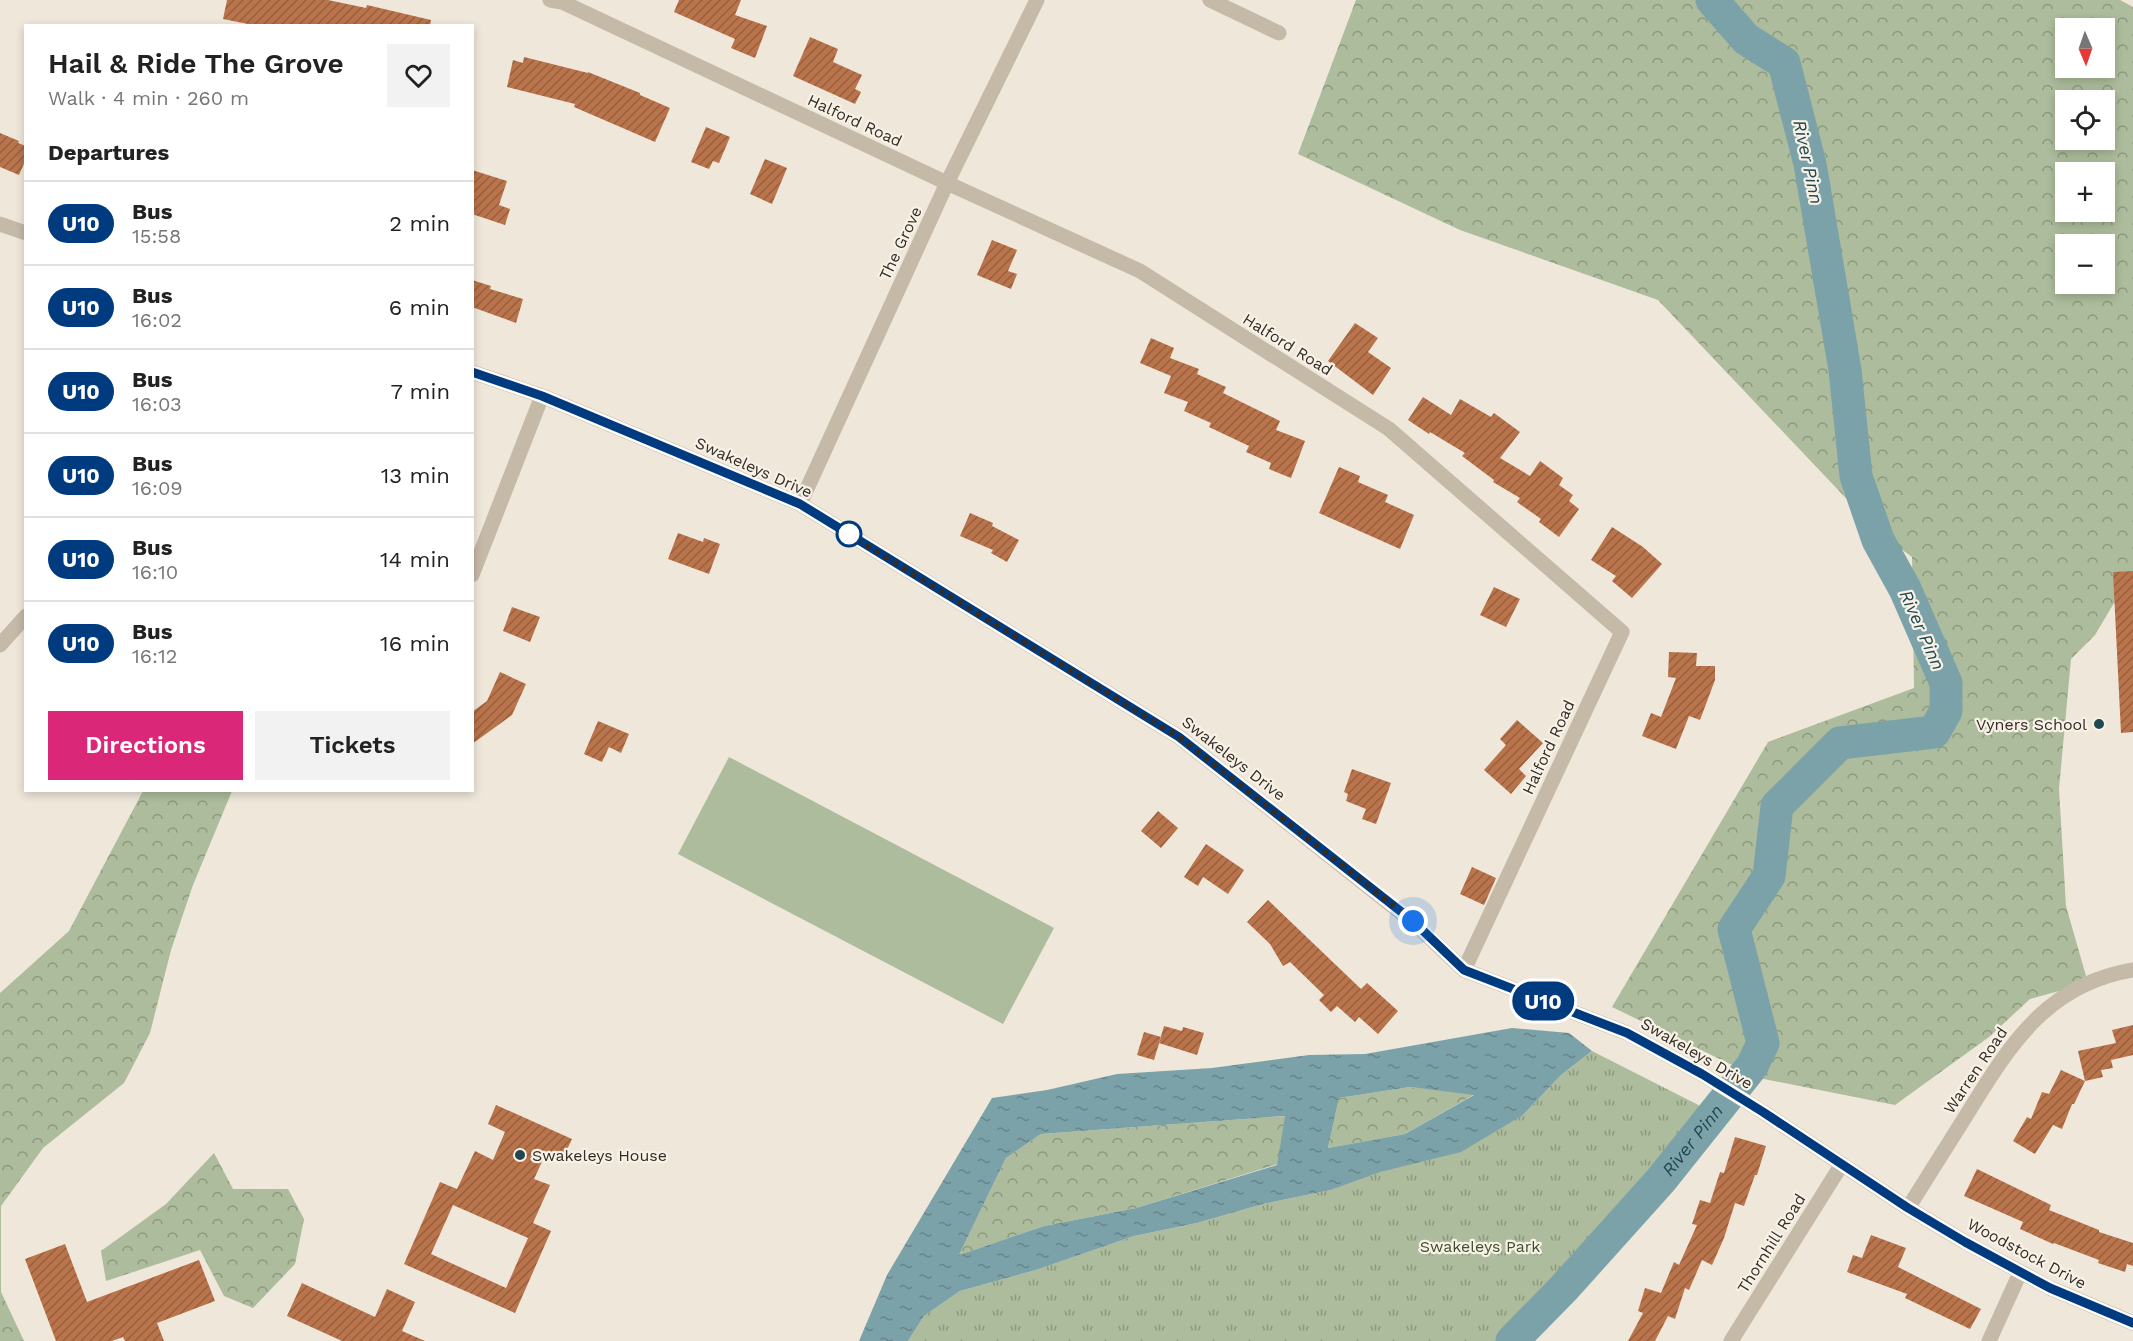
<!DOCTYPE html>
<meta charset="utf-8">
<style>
body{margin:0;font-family:"Work Sans",sans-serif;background:#f2f2f2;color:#222;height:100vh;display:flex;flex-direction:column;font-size:22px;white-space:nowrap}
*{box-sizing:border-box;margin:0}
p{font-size:20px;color:#767676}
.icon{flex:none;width:33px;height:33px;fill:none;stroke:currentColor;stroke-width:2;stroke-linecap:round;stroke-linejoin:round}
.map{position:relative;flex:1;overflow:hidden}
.sheet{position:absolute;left:24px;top:24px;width:450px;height:768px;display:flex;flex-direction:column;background:#fff;border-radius:0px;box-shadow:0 3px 9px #0003}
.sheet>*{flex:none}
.badge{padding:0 12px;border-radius:20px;font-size:21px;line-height:39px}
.needle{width:39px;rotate:178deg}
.fabs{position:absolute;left:2055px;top:18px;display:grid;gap:12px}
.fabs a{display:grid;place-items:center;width:60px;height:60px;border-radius:0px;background:#fff;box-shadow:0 3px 9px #0003;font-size:30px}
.you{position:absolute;width:30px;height:30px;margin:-15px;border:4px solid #fff;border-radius:50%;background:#1a73e8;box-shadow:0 0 0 9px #1a73e833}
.map>.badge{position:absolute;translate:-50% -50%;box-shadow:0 0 0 3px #fff}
h2{padding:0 24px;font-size:22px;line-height:54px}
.round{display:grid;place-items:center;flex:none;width:63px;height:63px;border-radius:0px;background:#f2f2f2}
.head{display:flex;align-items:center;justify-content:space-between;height:102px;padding:0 24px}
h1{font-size:28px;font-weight:600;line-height:45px}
.button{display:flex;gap:12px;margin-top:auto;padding:12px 24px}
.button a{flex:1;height:69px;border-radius:0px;background:#db2777;color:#fff;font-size:24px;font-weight:600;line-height:69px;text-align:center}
.button a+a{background:#f2f2f2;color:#222}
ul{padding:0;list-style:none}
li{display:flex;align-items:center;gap:18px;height:84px;padding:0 24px;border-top:2px solid #e0e0e0}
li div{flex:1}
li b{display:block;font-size:22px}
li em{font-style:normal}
li .badge{min-width:66px;font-weight:700;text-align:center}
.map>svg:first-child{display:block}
.grass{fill:#adbc9c}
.forest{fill:url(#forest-crowns);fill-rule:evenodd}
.park{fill:url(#park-tufts)}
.water{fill:url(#water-ripples);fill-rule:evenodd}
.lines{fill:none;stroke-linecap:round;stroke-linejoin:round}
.river{stroke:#7ca2a9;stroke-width:33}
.building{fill:url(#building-hatch);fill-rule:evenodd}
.minor{stroke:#c5b9a7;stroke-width:15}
.line-casing{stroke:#fff;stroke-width:14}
.line{stroke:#003b80;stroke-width:9}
.walk{stroke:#332c27;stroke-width:6;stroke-dasharray:0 10.8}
.stop-dot{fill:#fff;stroke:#003b80;stroke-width:3}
.poi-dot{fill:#214750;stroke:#f7f1e6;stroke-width:2}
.labels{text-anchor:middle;stroke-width:4.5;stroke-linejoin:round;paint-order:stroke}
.street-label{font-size:16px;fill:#332c27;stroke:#f7f1e6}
.poi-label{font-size:16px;fill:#332c27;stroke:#f7f1e6;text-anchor:end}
.park-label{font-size:16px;fill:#3e4f2d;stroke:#f7f1e6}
.water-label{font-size:18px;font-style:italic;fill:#214750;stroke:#f7f1e6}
</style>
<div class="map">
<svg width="2133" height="1341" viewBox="0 0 2133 1341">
<defs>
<pattern id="forest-crowns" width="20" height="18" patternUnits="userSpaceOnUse" patternTransform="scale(1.5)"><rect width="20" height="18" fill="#adbc9c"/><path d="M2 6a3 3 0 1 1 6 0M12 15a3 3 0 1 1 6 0" fill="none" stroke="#8d997f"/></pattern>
<pattern id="park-tufts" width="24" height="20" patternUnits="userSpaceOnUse" patternTransform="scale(1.5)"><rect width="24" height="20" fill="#adbc9c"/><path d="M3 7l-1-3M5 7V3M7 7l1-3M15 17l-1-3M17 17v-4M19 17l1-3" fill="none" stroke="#8d997f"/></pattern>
<pattern id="water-ripples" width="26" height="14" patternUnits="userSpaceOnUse" patternTransform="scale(1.5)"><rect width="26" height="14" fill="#7ca2a9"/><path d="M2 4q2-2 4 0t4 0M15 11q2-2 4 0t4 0" fill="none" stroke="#66848a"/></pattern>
<pattern id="building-hatch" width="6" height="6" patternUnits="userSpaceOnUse" patternTransform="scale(1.5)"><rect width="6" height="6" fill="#ba744c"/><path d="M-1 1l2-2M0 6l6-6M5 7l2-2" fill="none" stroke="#985f3f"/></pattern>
</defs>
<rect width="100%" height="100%" fill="#efe7da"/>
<path class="grass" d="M729 757 1054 928 1003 1024 678 854Z"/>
<path class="forest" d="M1356 0H2120L2133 7V571L2095 635 2071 659 2059 789 2066 906 2088 983 2030 999 1989 1037 1895 1105 1759 1078 1612 1007 1768 742 1914 688 1912 557 1877 531 1658 300 1460 230 1298 154ZM2066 28H2104V68H2066ZM2066 100H2104V140H2066ZM2066 172H2104V212H2066ZM2066 244H2104V284H2066Z
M143 791H232L193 885 171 950 150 1033 124 1083 43 1148 1 1206V1292L24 1341H0V993L69 931Z
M1410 1087 1475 1094 1405 1134 1328 1148 1339 1098Z
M1286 1116 1278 1164 1136 1208 1044 1226 959 1255 1006 1158 1041 1134Z
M214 1153 233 1189H288L304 1219 295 1264 253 1308 224 1296 200 1250 106 1281 101 1251 166 1204Z"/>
<path class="park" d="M1592 1051 1724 1118 1525 1341H908L924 1316 960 1291 1036 1270 1134 1236 1197 1223 1263 1204 1331 1190 1523 1115 1561 1075Z"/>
<path class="water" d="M1512 1028 1569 1033 1592 1051 1561 1075 1523 1115 1461 1152 1380 1172 1331 1190 1263 1204 1197 1223 1134 1236 1036 1270 960 1291 924 1316 908 1341H859L887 1275 992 1098 1047 1090 1117 1074 1212 1068 1309 1055 1365 1054ZM1410 1087 1474 1095 1405 1134 1328 1148 1339 1098ZM1285 1116 1277 1165 1136 1208 1044 1226 959 1255 1006 1158 1041 1134Z"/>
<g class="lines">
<path class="river" id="s1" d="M1512 1341 1564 1288 1661 1180 1752 1066 1763 1043 1734 929 1769 876 1777 806 1840 743 1934 732 1946 711V683L1905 589 1878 540 1856 476 1845 370 1810 164 1784 63 1746 39 1712 0"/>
</g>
<path class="building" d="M227 0H328L366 8 367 5 431 20 430 26 253 25 223 19Z
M679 0H741L735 15 767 26 755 58 731 48 735 39 674 12Z
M810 37 838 49 833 62 862 75 855 89 861 92 855 104 793 76Z
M524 57 588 73V72L640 93V95L670 108 655 142 574 107 575 104 507 87 513 60 523 63Z
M706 127 730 137 719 163 713 161 709 169 691 162Z
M0 133 19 141 18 143 26 146V159L19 175 0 167Z
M765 159 787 168 772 204 750 194Z
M472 170 507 181 499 205 510 209 505 225 472 214Z
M992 240 1017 250 1008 271 1017 274 1011 289 977 275Z
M472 280 491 286 490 289 523 299 516 323 472 307Z
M1355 323 1378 338 1368 352 1391 368 1373 395 1328 361Z
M1151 338 1174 348 1170 358 1199 369 1197 374 1226 387 1223 393 1280 421 1276 430 1305 441 1291 478 1269 469 1271 463 1246 452 1249 446 1209 427 1211 423 1184 411 1188 402 1164 393 1171 376 1140 363Z
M1423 397 1451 415 1460 399 1491 417 1494 413 1520 432 1500 458 1530 476 1540 461 1563 478 1559 485 1573 495 1569 501 1579 509 1559 537 1539 522 1541 519 1517 502 1520 498 1493 482 1494 480 1462 456 1465 453 1430 432 1429 434 1408 420Z
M1339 467 1360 476 1358 482 1388 495 1385 502 1414 515 1400 549 1319 513Z
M970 513 993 523 992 526 1019 540 1007 562 991 553 993 550 960 536Z
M1612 527 1643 547 1662 564 1632 598 1612 581 1616 576 1591 560Z
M678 533 703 542 704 538 720 544 709 574 668 559Z
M2133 571V732L2121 733 2113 572Z
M1494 587 1520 599 1506 627 1480 615Z
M512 607 540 617 530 642 503 631Z
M1669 652 1697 653 1696 666H1715V680L1700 720 1689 716 1676 749 1642 736 1651 713 1661 717 1676 678 1668 677Z
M500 672 526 684 512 715 472 744V712L487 701Z
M1517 720 1543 743 1519 769 1526 776 1511 794 1484 770 1506 745 1500 739Z
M598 721 629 734 621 753 609 747 602 762 584 754Z
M1352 769 1391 783 1376 824 1362 819 1366 809 1346 801 1348 794 1344 792Z
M1158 811 1178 828 1161 848 1141 831Z
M1206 844 1244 870 1228 894 1203 877 1198 886 1184 877Z
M1472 867 1496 878 1484 905 1460 894Z
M1268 900 1361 989 1367 983 1398 1011 1378 1034 1359 1017 1355 1022 1337 1006 1331 1012 1319 1000 1324 995 1290 962 1283 966 1270 944 1247 922Z
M2133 1025V1055L2111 1060 2113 1068 2101 1070 2103 1077 2085 1081 2074 1104H2072L2062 1129 2053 1125 2035 1154 2013 1141 2027 1117 2031 1119 2042 1092 2049 1094 2061 1070 2085 1081 2078 1051 2116 1043 2112 1030Z
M1164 1026 1182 1031 1183 1027 1204 1033 1197 1055 1159 1043Z
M1144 1032 1161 1037 1154 1060 1137 1055Z
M496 1105 572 1139 563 1158 547 1151 534 1179 550 1185 533 1223 551 1231 515 1313 404 1264 440 1182 457 1189 475 1151 493 1160 505 1132 488 1124ZM453 1205 528 1238 506 1288 431 1254Z
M1735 1137 1766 1146 1757 1175H1755L1744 1206 1735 1203 1724 1238 1712 1265 1702 1260 1689 1290 1685 1288 1675 1319 1668 1316 1655 1341H1628L1643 1313 1638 1311 1645 1288 1661 1293 1674 1262 1679 1265 1697 1225 1692 1224 1700 1200 1710 1203 1720 1172 1724 1173Z
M1977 1169 2051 1205 2049 1210 2099 1230V1232L2133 1243V1266L2127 1264 2125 1272 2098 1263 2099 1260 2054 1243 2053 1244 2020 1229 2023 1222 1964 1196Z
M1871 1235 1906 1248 1898 1267 1981 1309 1970 1329 1905 1298 1907 1294 1847 1272 1853 1255 1862 1258Z
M65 1244 87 1302 199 1260 215 1301 157 1323 164 1341H125L123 1337 112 1341H56L25 1259Z
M302 1283 375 1317 387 1289 415 1302 402 1331 425 1341H342L287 1316Z"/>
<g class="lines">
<path class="minor" d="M550 0 562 2 947 183 1140 271 1389 429 1622 632 1464 970
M1210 0 1279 33
M0 224 26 233
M472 372 542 396 800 504 1179 737 1413 922 1464 970 1627 1033 1702 1074 1763 1112 1908 1208 1965 1242 2050 1288 2133 1323
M800 504 947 183 1037 0
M472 575 542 396
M0 645 26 616
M1908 1208C1928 1176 1949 1143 1969 1111 2011 1043 2048 984 2133 970
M1731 1341 1842 1164
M1989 1341 2020 1273"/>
</g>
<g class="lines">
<g class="line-casing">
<path id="line" d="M472 372 542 396 800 504 1179 737 1413 921 1464 970 1627 1033 1702 1074 1763 1112 1908 1208 1965 1242 2050 1288 2133 1323"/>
</g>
<use href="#line" class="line"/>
<path class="walk" d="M849 534 840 529 1179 737 1413 921"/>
</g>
<circle class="stop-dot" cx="849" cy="534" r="12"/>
<g class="poi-dot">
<circle cx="2099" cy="724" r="6"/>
<circle cx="520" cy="1155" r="6"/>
</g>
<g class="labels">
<g class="street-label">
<text transform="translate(855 120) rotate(25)" y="6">Halford Road</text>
<text transform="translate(900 243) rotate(-65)" y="6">The Grove</text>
<text transform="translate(1288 344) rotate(32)" y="6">Halford Road</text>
<text transform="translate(754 467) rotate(24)" y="6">Swakeleys Drive</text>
<text transform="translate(1548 747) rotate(-65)" y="6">Halford Road</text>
<text transform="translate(1234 758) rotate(38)" y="6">Swakeleys Drive</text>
<text transform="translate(1697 1053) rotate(30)" y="6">Swakeleys Drive</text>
<text transform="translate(1975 1070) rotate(-56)" y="6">Warren Road</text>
<text transform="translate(1771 1243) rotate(-58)" y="6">Thornhill Road</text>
<text transform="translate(2027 1253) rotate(28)" y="6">Woodstock Drive</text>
</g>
<g class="poi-label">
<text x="2087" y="730">Vyners School</text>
<text x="532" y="1161" text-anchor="start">Swakeleys House</text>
</g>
<g class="park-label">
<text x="1480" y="1252">Swakeleys Park</text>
</g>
<g class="water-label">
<text transform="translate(1808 162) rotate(78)" y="6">River Pinn</text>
<text transform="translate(1922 630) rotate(66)" y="6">River Pinn</text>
<text dy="6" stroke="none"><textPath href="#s1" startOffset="270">River Pinn</textPath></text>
</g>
</g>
</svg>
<div class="fabs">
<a><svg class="needle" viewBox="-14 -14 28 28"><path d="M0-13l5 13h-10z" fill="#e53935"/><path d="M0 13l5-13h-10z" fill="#767676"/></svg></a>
<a><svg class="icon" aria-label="locate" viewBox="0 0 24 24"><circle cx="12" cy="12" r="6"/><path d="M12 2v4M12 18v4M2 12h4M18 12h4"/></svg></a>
<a>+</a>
<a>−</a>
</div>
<div class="you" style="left:1413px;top:921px"></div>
<b class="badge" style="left:1543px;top:1001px;background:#003b80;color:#fff">U10</b>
<section class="sheet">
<div class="head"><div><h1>Hail &amp; Ride The Grove</h1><p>Walk · 4 min · 260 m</p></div><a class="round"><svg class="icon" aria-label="heart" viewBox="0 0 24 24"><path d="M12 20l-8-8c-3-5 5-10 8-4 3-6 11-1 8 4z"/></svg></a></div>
<h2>Departures</h2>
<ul>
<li><span class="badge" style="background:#003b80;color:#fff">U10</span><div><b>Bus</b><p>15:58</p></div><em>2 min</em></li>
<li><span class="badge" style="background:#003b80;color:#fff">U10</span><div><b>Bus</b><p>16:02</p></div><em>6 min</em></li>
<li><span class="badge" style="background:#003b80;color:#fff">U10</span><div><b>Bus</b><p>16:03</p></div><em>7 min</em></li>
<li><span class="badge" style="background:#003b80;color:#fff">U10</span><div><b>Bus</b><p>16:09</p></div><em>13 min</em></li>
<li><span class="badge" style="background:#003b80;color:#fff">U10</span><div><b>Bus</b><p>16:10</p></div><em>14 min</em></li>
<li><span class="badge" style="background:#003b80;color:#fff">U10</span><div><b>Bus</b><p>16:12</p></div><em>16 min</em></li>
</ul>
<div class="button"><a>Directions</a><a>Tickets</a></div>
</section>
</div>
